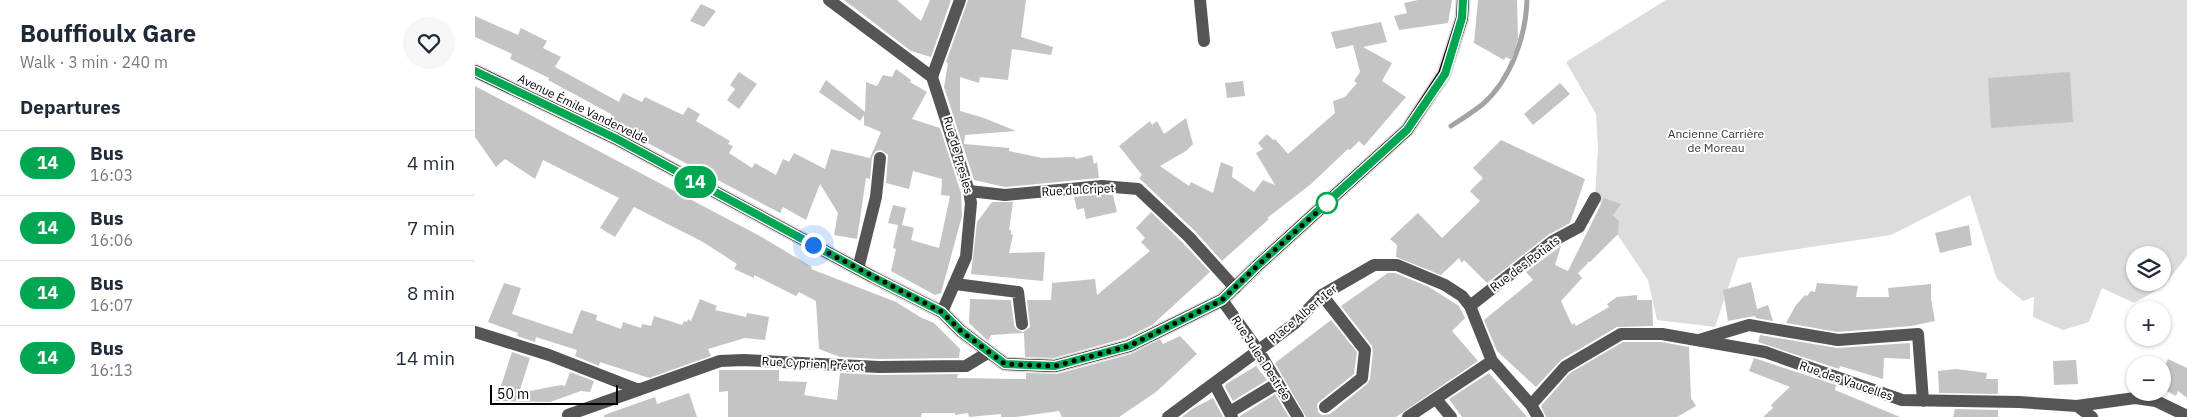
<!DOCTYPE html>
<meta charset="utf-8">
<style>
body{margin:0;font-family:"IBM Plex Sans",sans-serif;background:#f6f6f7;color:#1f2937;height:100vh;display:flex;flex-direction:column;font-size:19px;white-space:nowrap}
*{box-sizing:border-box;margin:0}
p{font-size:16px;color:#747a83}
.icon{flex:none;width:28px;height:28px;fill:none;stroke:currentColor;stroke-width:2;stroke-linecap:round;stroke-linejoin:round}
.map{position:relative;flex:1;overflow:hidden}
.panel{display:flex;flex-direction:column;background:#fff;width:475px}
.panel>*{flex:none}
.badge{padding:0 10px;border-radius:16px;font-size:18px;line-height:32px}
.buttons{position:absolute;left:1651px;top:246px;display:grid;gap:10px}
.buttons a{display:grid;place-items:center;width:45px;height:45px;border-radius:50%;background:#fff;box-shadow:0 1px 4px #0004;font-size:25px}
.scale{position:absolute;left:15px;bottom:12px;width:128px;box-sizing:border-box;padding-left:5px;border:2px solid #000;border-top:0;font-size:14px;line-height:18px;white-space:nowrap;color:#000;-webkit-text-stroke:4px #fff;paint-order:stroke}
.you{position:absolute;width:25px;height:25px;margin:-12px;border:4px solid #fff;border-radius:50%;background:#1a73e8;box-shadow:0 0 0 8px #1a73e833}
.map>.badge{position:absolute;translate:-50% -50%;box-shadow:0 0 0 2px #fff}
h2{padding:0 20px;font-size:19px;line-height:45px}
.round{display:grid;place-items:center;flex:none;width:52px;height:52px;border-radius:26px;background:#f6f6f7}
.head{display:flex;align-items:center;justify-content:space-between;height:85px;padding:0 20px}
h1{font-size:24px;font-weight:700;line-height:38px}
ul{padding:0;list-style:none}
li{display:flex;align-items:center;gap:15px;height:65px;padding:0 20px;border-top:1px solid #e0e1e3}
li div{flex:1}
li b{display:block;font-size:19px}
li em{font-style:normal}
li .badge{min-width:55px;font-weight:700;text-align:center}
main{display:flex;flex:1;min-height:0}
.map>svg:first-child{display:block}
.green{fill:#dcdcdc;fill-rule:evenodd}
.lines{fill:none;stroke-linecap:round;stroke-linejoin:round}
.stream{stroke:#a3a3a3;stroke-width:5}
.building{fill:#c4c4c4}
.major-casing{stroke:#dbdbdb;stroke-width:15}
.minor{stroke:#555;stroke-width:12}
.major{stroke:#000;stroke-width:12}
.line-casing{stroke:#fff;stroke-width:11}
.line{stroke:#00a651;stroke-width:8}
.walk{stroke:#000;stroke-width:5;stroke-dasharray:0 9}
.stop-dot{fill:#fff;stroke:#00a651;stroke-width:2.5}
.labels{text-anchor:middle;stroke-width:4;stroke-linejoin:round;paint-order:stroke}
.street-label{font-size:12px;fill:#000;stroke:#fff}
.park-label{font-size:12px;fill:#333;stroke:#fff}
</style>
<main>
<section class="panel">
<div class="head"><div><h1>Bouffioulx Gare</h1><p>Walk · 3 min · 240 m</p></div><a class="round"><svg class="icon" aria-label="heart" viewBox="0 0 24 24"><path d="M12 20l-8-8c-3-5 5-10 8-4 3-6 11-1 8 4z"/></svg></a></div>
<h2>Departures</h2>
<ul>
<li><span class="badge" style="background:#00a651;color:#fff">14</span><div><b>Bus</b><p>16:03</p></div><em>4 min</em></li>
<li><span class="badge" style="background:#00a651;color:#fff">14</span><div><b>Bus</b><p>16:06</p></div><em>7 min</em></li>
<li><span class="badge" style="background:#00a651;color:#fff">14</span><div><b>Bus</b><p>16:07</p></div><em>8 min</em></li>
<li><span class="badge" style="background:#00a651;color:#fff">14</span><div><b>Bus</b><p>16:13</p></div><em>14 min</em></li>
</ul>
</section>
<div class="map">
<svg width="1712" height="417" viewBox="0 0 1712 417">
<rect width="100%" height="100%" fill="#fff"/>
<path class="green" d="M1191 0H1712V256L1689 286 1659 303 1627 288 1614 322 1588 330 1558 317 1559 297 1548 301 1522 279 1495 195 1416 235 1263 258 1240 327 1182 320 1173 280 1142 234 1143 220 1120 198 1123 147 1121 114 1091 62ZM1660 255H1688V282H1660Z"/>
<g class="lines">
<path class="stream" d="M976 126C987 119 998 112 1008 104 1036 79 1051 36 1052 0"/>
</g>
<path class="building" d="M369 0H422L446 21 455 0H476L456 57 436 51Z
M493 0H551L546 37 578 47 576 55 537 49 533 80 505 77 504 83 485 77V111L509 118 541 131 490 135 489 144 534 148V151L567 158 600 157 601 159 617 155 619 164 622 162 624 178 530 187 499 180 469 87 473 63 471 62Z
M943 0H977L973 23 924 30 919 16 932 13 929 3Z
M1003 0H1042L1043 39 1037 60 1031 57 1029 60 999 43Z
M226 4 241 11 229 27 215 21Z
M0 16 43 35 46 28 72 41 68 48 86 57 80 67 144 102 148 93 167 102 170 97 208 115 213 107 225 114 221 121 255 141 253 144 258 146 254 153 277 168 280 163 301 175 308 159 314 162 319 153 350 169 356 149 395 158 406 132 389 125V115L385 121 344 92 351 80 390 112 391 82 402 86 408 75 417 77 421 69 436 80 435 82 452 92 437 119 465 128 486 193 487 216 466 293 460 295 416 271 421 249 418 248 423 225 413 223 418 205 431 208 427 225 439 228 436 240 464 248 475 196 466 195 467 179 438 171 434 189 411 183 413 155 406 150 401 151 397 157 395 179 391 178 382 239 359 235 363 213 345 184 331 220 308 207 305 213 133 122 136 114 73 80 74 78 35 59 37 54 0 37Z
M906 22 912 42 888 47 917 63 907 81 931 97 889 146 884 141 875 150 873 149 836 184 792 218 794 219 747 261 720 231 664 178 667 175 644 146 675 121 677 125 682 121 689 134 711 118 718 144 711 151 685 166 714 186 716 182 738 193 746 162 758 167 757 177 779 192 788 180 800 185 781 153 788 149 783 143 792 134 798 140 800 139 813 154 860 113 858 101 870 97 882 83 879 81 885 72 878 45 861 49 856 32Z
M264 72 282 84 264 109 252 100 260 89 255 85Z
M1595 72 1598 122 1516 128 1513 78Z
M768 81 770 96 752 98 750 83Z
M1085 83 1095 94 1058 125 1049 114Z
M0 86 283 235 337 267 336 269 421 302 445 317 459 323 485 349 484 358 404 359 365 357 344 349 341 301 324 292 321 296 279 275V278L259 269 262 264 228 242 159 207 140 237 125 228 144 198 68 160 60 179 30 159 21 167 0 137Z
M1026 140 1110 179 1095 223 1073 235 1012 283 989 260 987 263 984 258 966 275 921 257 922 245 915 239 943 213 967 238 1005 201 995 191 1008 178 998 168Z
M627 194 638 195 642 212 611 219 609 208 602 210 599 197Z
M1129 198 1146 204 1138 215 1144 221 1143 234 1115 262H1112L1113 263 1103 273 1107 278 1086 301 1097 325 1099 323 1101 326 1134 307 1132 304 1142 297 1162 295V300H1177L1178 326 1142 327 1086 360 1061 387 1022 351 1009 320 1058 280 1051 272 1086 246 1080 265 1093 271Z
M517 202H538L534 230H536V234L538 235 534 253 570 252 568 281 496 274 502 222Z
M676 212 708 243 735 272 677 325 651 338 579 358 550 357 549 333 516 335 513 341 494 323 495 299 536 300 539 325 541 329 548 332 555 327 552 300H576L577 283 620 279 622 295 675 251 666 242 670 238 661 228Z
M1494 225 1497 245 1465 253 1460 233Z
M913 273H920L954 287 984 306 990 318 977 331 1003 361 921 417H831L800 363 856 320 882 352 879 374 845 401 842 404 843 412 847 415 855 414 892 384 895 379 898 351 897 346 866 306Z
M1276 282 1282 309 1293 305 1298 321 1281 318 1280 316 1253 321 1248 290Z
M29 283 46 288 37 314 97 334 106 310 122 315 121 320 146 329 148 322 166 328 167 324 176 326 179 316 207 325 209 321 212 322 213 319 216 321 225 299 242 306 240 310 271 317 272 313 294 317 290 340 270 338 233 349 236 356 174 378 125 362 124 366 100 356 102 350 61 337 60 342 42 336 43 333 13 322Z
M1342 283 1383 286 1381 297H1414L1413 288 1456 284V299L1460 321 1436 326 1363 332 1311 323 1321 305 1330 295 1332 296 1336 291 1340 292Z
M1285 335 1362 348 1435 343V359L1409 358 1408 379 1365 366 1364 369 1283 342Z
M705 336 722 354 681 392 644 417H587L584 411 541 417H526V414L494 417 493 413 480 415V413H447L446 417H253V391L244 392V370H304V381L332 382 329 395 362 400 365 373 404 375 483 374 482 378 551 379V373L582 374 656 354 685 339 688 344Z
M1148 342H1186L1214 347 1216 398 1221 406 1202 417H1071L1066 406 1095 373Z
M37 352 55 358 44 393 86 385 90 386 95 372 119 381 115 392 106 391 75 402 21 401Z
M1279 358 1361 385 1360 390 1425 417H1288L1298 408 1296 405 1315 387 1274 371Z
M1693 359 1712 368V398L1703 391 1701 396 1688 389V370Z
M1601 360 1603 384 1579 385 1578 361Z
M781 366 792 380 758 401 750 387 751 384Z
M1481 369 1512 373 1511 379H1523V394L1464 393 1463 371Z
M1014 373 1052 417H987L974 399Z
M214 393 222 417H129V415L180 397 182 404Z
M800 394 814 417H765V416Z
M738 398 748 417H707L717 409Z
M1480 409 1523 410V417H1478Z"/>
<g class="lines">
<g class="major-casing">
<path id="major" d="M0 71 140 138 398 277 467 312 486 331 530 364 580 366 654 346 747 300 782 266 932 130 969 74 987 18 988 0"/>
</g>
<path class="minor" d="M354 0 457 77
M725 0 729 41
M494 191 530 195 627 186 663 189 714 237 760 288
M383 269 401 197 405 158
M480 284 543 292 547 324
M847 295 890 350 887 378 850 407
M747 300 783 350 823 417
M995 306 1078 241 1104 227 1120 198
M467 312 491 257 496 203 494 191 457 77 485 0
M0 332 74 355 164 390
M1224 340 1274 325 1363 340 1443 334 1448 401
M739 383 757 417
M961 399 976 417
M1056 405 1090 367 1146 334H1187L1290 352 1427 400 1544 402 1602 406 1660 398 1681 401 1712 416
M1602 406 1617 417
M755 412 803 383
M93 415 245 361 268 360 404 367 491 366 514 352
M693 417 819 324 847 295 899 265H922L970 285 987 296 995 306 1017 361 1056 405 1063 417
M933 417 1017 361"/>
<use href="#major" class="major"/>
</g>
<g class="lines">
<g class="line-casing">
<path id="line" d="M0 71 140 138 398 277 467 312 486 331 530 364 580 366 654 346 747 300 782 266 932 130 970 74 987 18 988 0"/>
</g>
<use href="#line" class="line"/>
<path class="walk" d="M338 245 467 312 486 331 530 364 580 366 654 346 747 300 782 266 852 203"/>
</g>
<circle class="stop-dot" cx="852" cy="203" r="10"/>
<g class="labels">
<g class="street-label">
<text transform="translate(108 109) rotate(26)" y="4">Avenue Émile Vandervelde</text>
<text transform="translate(483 155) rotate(74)" y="4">Rue de Presles</text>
<text transform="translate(603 190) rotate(-3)" y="4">Rue du Cripet</text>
<text transform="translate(1050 264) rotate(-37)" y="4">Rue des Potiats</text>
<text transform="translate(828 314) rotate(-40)" y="4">Place Albert Ier</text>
<text transform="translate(786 358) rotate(57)" y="4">Rue Jules Destrée</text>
<text transform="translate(338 364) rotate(3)" y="4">Rue Cyprien Prévot</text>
<text transform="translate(1371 381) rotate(19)" y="4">Rue des Vaucelles</text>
</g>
<g class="park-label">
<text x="1241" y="138">Ancienne Carrière<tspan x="1241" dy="14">de Moreau</tspan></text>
</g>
</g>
</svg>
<div class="buttons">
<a><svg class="icon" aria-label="layers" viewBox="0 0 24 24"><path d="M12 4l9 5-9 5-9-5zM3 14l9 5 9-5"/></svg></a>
<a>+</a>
<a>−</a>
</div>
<div class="scale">50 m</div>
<div class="you" style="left:338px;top:245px"></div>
<b class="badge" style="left:220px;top:182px;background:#00a651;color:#fff">14</b>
</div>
</main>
